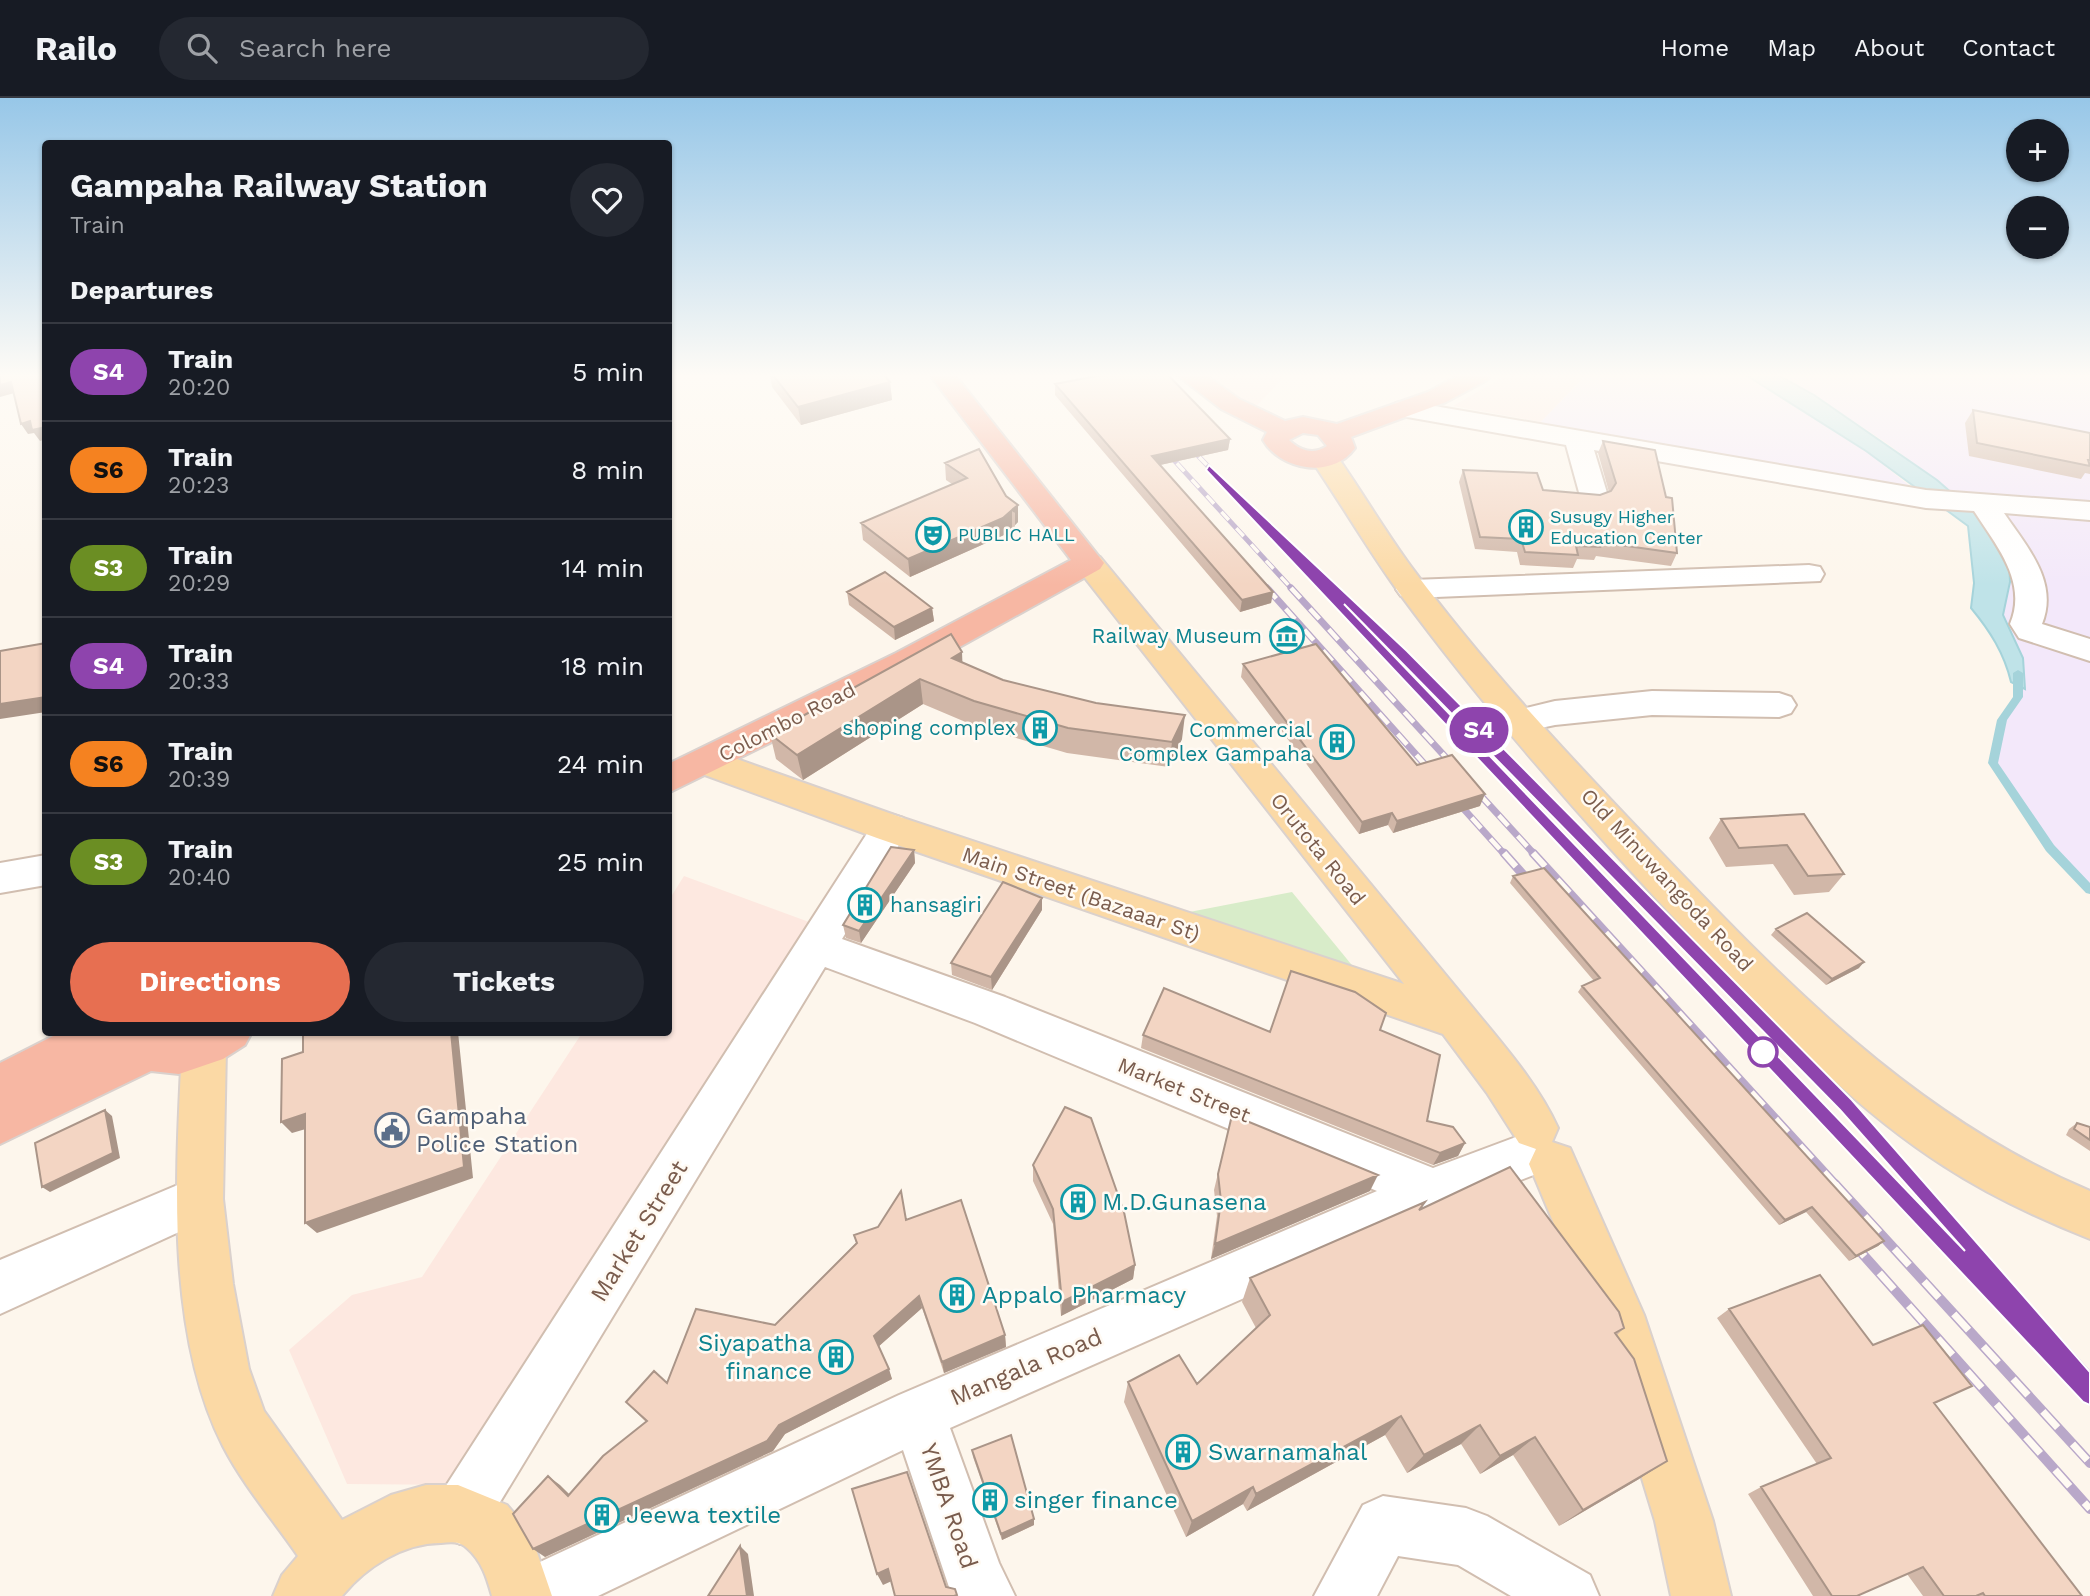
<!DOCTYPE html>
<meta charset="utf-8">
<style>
body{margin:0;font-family:"Work Sans",sans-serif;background:#242831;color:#f1f3f6;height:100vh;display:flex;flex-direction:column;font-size:26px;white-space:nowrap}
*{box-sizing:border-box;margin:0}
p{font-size:23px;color:#9ea1a6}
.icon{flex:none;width:38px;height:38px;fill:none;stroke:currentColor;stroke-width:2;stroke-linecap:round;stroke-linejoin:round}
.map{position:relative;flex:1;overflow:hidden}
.sheet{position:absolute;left:42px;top:42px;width:630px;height:896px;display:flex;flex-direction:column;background:#171b24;border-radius:7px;box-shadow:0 2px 5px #0004}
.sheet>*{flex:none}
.badge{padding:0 14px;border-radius:23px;font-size:24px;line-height:46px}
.tools{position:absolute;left:2006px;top:21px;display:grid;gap:14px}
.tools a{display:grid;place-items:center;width:63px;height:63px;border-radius:50%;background:#171b24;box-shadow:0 2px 5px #0004;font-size:35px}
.map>.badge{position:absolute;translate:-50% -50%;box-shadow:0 0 0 4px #fff}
h2{padding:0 28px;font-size:26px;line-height:63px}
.round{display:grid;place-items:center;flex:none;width:74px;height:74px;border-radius:37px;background:#242831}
.head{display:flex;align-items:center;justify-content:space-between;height:119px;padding:0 28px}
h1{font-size:33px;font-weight:700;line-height:52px}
.action{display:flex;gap:14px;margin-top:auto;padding:14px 28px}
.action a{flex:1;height:80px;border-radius:42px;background:#e76f51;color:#fff;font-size:28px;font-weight:700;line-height:80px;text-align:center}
.action a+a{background:#242831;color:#f1f3f6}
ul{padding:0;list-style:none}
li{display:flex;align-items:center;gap:21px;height:98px;padding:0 28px;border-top:2px solid #363941}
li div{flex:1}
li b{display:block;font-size:26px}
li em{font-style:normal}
li .badge{min-width:77px;font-weight:700;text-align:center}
header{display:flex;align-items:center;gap:42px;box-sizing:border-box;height:98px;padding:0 35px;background:#171b24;border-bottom:2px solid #363941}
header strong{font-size:33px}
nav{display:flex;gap:38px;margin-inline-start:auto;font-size:24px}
.search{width:490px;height:63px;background:#242831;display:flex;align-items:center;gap:18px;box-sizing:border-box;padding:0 24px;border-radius:38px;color:#9ea1a6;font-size:26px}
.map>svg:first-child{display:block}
.commercial{fill:#fde8e0}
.education{fill:#f3e8fa}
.green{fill:#d8ecc9}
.water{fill:#bfe3e8;stroke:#a5d3da;stroke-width:2}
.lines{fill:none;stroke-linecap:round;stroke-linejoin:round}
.stream{fill:#a5d3da;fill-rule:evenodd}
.minor-casing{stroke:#d1beb0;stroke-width:4}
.major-casing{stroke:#dad1cd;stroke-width:4}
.highway-casing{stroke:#dad1cd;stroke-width:4}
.minor{fill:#fff;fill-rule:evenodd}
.major{fill:#fbd9a5;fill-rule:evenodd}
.highway{fill:#f7b7a3;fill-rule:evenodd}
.rail-far3-casing{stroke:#b9a8c9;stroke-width:5}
.rail-far2-casing{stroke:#b9a8c9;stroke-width:7}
.rail-far1-casing{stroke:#b9a8c9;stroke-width:9}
.rail-casing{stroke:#b9a8c9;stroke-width:10}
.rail-far3{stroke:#fffaf3;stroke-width:3.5;stroke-dasharray:11;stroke-linecap:butt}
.rail-far2{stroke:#fffaf3;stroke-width:4.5;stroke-dasharray:14;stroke-linecap:butt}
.rail-far1{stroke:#fffaf3;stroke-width:6;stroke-dasharray:18;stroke-linecap:butt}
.rail{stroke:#fffaf3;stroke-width:7;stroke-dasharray:22;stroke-linecap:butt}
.wall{fill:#d1b7a8}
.shaded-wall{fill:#aa9588}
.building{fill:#f3d5c3;stroke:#aa9588;stroke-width:2}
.line{fill:#8e44ad;stroke:#fff;stroke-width:2;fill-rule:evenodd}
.stop-dot{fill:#fff;stroke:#8e44ad;stroke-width:3.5}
.labels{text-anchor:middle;stroke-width:5;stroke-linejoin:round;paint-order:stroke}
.far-culture-label{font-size:18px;fill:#0d838f;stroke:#fffaf3;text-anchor:start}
.culture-label{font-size:21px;fill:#0d838f;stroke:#fffaf3;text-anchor:end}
.street-label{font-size:21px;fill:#7a5c4d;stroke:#fffaf3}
.near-service-label{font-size:24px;fill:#4e5e75;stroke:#fffaf3;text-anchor:start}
.near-culture-label{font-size:24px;fill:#0d838f;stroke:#fffaf3;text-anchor:start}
.near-street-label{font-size:24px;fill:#7a5c4d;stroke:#fffaf3}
</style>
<header>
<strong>Railo</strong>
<div class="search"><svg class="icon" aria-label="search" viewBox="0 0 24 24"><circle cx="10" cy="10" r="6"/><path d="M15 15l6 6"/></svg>Search here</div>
<nav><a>Home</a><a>Map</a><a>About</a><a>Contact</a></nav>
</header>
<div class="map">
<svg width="2090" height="1498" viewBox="0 0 2090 1498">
<rect width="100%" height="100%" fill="#fdf6ec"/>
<path class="commercial" d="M1189 277H1284L1285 278 1249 316Z
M1507 277H1586L1541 324 1453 308Z
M684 778 809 824 630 1123 465 1387 347 1386 289 1252 352 1197 422 1179 582 935 668 934 669 802Z"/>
<path class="education" d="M1586 277H1746L1866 353 1926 401 1578 339 1541 324Z
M1785 277H2090V792L2050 750 1993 665 2002 622 2018 599 2016 587 2025 591 2023 560 2003 517 2010 484 2009 461 1954 396 1888 346 1814 297 1781 280Z"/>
<path class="green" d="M1292 794 1369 888 1174 817Z"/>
<path class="water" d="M1746 277H1778L1814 297 1937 382 1986 425 2009 461 2010 484 2003 517 2023 560 2025 591 2011 584C2004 555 1990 533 1971 510L1974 485 1968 428 1866 353Z"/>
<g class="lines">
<path class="stream" d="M2018 572 2023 575V599L2007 622 1998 665 2054 747 2090 785V796L2086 795 2046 753 1988 665 1997 622 2013 599V575Z"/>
<g class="minor-casing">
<path id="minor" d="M1405 303 1926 392 2090 404V422L2004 415C2027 449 2059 484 2042 526L2090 541V563L2019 540 2010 526C2028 484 1996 447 1974 413L1926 410 1594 352 1608 398 1604 404 1594 407 1584 404 1580 398 1566 347 1396 317 1392 311 1396 305Z
M1809 467 1820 469 1824 476 1820 483 1412 500 1401 498 1396 491 1401 484 1412 482Z
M1652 593 1779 595 1791 599 1796 607 1791 615 1779 619 1652 617 1555 627 1522 634 1510 630 1505 622 1510 614 1555 603Z
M890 716 903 720 909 730 842 841 1005 899 1433 1070 1527 1035 1544 1041 1551 1057 1544 1073 1450 1109 950 1330 999 1465 1015 1498H952L903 1352 598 1498H503L512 1477 899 1297 1377 1093 975 925 825 869 480 1437 460 1446 440 1437 431 1417 440 1397 877 720Z
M46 757V787L0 795V765Z
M199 1078 216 1085 223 1101 216 1117 0 1216V1162Z
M1383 1398 1466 1410 1487 1418 1590 1477 1599 1498H1511L1458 1467 1398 1458 1377 1498H1314L1363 1407Z"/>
</g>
<g class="major-casing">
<path id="major" d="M1324 352 1334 354C1361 392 1384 432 1412 470 1483 566 1566 655 1648 741 1781 880 1910 1017 2090 1093V1141C2040 1121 1990 1098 1944 1068 1850 1008 1772 923 1695 842 1591 732 1490 618 1400 496 1368 452 1341 405 1310 360L1314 354Z
M1089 456 1100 459 1473 910C1504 948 1538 986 1558 1030L1552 1044 1570 1050 1644 1217 1713 1423 1731 1498H1671L1655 1423 1592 1217 1529 1066 1536 1051 1519 1045 1487 995 1443 936 877 740 694 673 689 664 694 655 707 651 720 655 903 720 1404 886 1078 471 1074 465 1078 459Z
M194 934 220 936 226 950 223 1101 233 1186 249 1271 264 1313 342 1422 391 1397 426 1387H458L507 1407 530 1434 552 1498H492C487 1480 482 1463 467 1450 460 1443 450 1444 441 1445 403 1445 366 1469 342 1498H273L282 1477 298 1458C274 1423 243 1387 223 1348 165 1234 176 1074 182 950L188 936Z"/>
</g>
<g class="highway-casing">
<path id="highway" d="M930 277H955L1104 465 1100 471 920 571 668 695V666L896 555 1071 462Z
M1177 277H1206L1239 301 1285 323 1303 319 1337 326 1428 294 1459 277H1490L1487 282 1446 304 1351 339 1355 350C1332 382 1280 372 1263 342L1267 334 1221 311ZM1303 335 1318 337 1327 348C1314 357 1300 353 1289 342Z
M61 934H161L165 938 252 934 245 947 223 961 179 976 151 973 0 1046V965Z"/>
</g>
<use href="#minor" class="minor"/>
<use href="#major" class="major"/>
<use href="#highway" class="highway"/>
<g class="rail-far3-casing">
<path id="rail-far3" d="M1077 277 1094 297
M1184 343 1325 491
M1162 349 1292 491
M1260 482 1268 491"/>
</g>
<g class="rail-far2-casing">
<path id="rail-far2" d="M1267 490 1437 680
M1291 490 1535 757
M1323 490 1577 757
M1356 511 1601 757
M1453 699 1505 757"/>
</g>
<g class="rail-far1-casing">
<path id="rail-far1" d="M1504 755 1535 790
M1533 755 1837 1088
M1576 755 1891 1088
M1599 755 1846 1007 1918 1088"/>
</g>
<g class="rail-casing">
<path id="rail" d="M1835 1086 2090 1365
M1889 1086 2090 1297
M1916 1086 2090 1280
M1850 1142 2090 1411"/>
</g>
<use href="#rail-far3" class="rail-far3"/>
<use href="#rail-far2" class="rail-far2"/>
<use href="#rail-far1" class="rail-far1"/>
<use href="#rail" class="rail"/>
</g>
<path class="wall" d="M770 277H884L890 284 892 302 801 327 772 289Z
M1055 286 1230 341 1228 352 1160 367 1273 494 1271 505 1240 514 1055 297Z
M1973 312 2090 335V376L2085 375 2081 381 1969 358 1965 325Z
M1603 343 1677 455 1671 468 1596 458 1594 462 1577 461 1573 470 1520 467 1517 454 1475 451 1459 384 1463 372 1543 392 1600 397 1609 394 1598 355Z
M945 365 1006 398 1018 407V424L1015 427V431L1012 430 1004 437 910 479 863 442 861 425 952 386 946 382Z
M847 494 932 510 934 523 895 542 849 507Z
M962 554V565L1003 582 1182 641 1169 669 1067 655 975 628 923 606 803 682 776 661 770 636Z
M1243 566 1417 667 1480 708 1393 735 1388 727 1359 736 1241 579Z
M1804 716 1844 776 1829 794 1794 797 1773 766 1726 769 1709 740 1721 721Z
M914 752 915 765 861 845 846 840 843 827Z
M1513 778 1884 1143 1878 1148 1849 1163 1806 1114 1779 1127 1578 894 1582 888 1594 883 1510 785Z
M1042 812 992 892 952 877 951 865Z
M1776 831 1859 870 1826 887 1771 837Z
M1380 932 1427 1023 1465 1045 1458 1058 1433 1067 1141 950 1143 937Z
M1232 1017 1370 1093 1211 1161 1217 1118 1214 1092Z
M2077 1025 2090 1029V1053L2066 1037 2069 1031Z
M1033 1067 1135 1167 1133 1181 1061 1218 1053 1126 1033 1083Z
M1425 1104 1421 1111 1624 1230 1617 1237 1639 1381 1559 1428 1513 1357 1480 1376 1461 1346 1407 1375 1385 1337 1247 1413 1243 1406 1186 1439 1124 1304 1128 1284 1197 1286 1256 1230 1242 1204 1250 1180Z
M906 1122 1005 1237 1006 1249 944 1275 922 1210 879 1248 892 1281 785 1336 773 1353 545 1459 548 1378 569 1396 646 1324 626 1304 667 1285 775 1227 856 1145 854 1137Z
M1729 1211 1873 1247 1956 1296 1934 1306 2082 1498H1923L1907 1476 1857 1498H1813L1748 1396 1761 1389 1817 1366 1717 1220Z
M972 1352 1034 1427 1002 1442 973 1359Z"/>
<path class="shaded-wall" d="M11 284 18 294 0 299V287Z
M890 284 892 302 801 327 798 309Z
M30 323 46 329V341L40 343 34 335 28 336 21 326Z
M1230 341 1228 352 1151 369 1152 358Z
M1018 407V424L1015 427V414L1013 411Z
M1012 412V430L1004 437 910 479 908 461Z
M1273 494 1271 505 1240 514 1242 502Z
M932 510 934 523 895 542 894 529Z
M962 554 963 579 952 560Z
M920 581 923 606 803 682 797 657Z
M46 599V614L0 621V606Z
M1185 617 1182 641 1169 669 1172 644Z
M1485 696 1480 708 1393 735 1397 723Z
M1392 715 1388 727 1359 736 1362 724Z
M914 752 915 765 861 845 859 833Z
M1042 800V812L992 892 991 879Z
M1864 864 1859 870 1826 887 1832 881Z
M451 934H458L473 1080 317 1135 305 1125Z
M105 1012 112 1018 120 1060 50 1094 42 1089Z
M305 1016 316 1028 292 1035 281 1024Z
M1465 1045 1458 1058 1433 1067 1440 1055Z
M1378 1077 1370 1093 1211 1161 1215 1146Z
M1812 1109 1806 1114 1779 1127 1785 1122Z
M1884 1143 1878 1148 1849 1163 1856 1158Z
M1135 1167 1133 1181 1061 1218 1062 1204Z
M919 1198 922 1210 878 1249 874 1238Z
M1005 1237 1006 1249 944 1275 942 1264Z
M889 1271 892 1281 785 1336 773 1353 545 1459 533 1451Z
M1401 1318 1385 1337 1247 1413 1256 1396Z
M1480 1327 1461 1346 1407 1375 1424 1357Z
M1535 1339 1513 1357 1480 1376 1500 1358Z
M1667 1363 1639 1381 1559 1428 1583 1412Z
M548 1378 560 1387 579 1406 568 1398Z
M1253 1389 1243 1406 1186 1439 1192 1423Z
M1034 1421V1427L1002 1442 1001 1436Z
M740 1448 748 1456 754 1498H747Z
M888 1471 894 1482 883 1487 877 1476Z"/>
<path class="building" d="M0 277H46V329L32 332 30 323 21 326 11 284 0 287Z
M773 277H884L890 284 798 309Z
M1102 277H1168L1230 341 1152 358 1273 494 1242 502 1055 286Z
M1973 312 2090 335V362H2088L2090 368 1977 345Z
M1603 343 1655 352 1666 399 1672 400 1677 455 1598 444 1600 449 1576 448 1578 457 1525 454 1521 441 1480 439 1463 372 1537 375 1543 392 1600 397 1611 393 1616 385Z
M979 351 1006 398 1018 407 1013 411 1015 414 1012 412 1003 420 908 461 861 425 967 380 945 365Z
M885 474 932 510 894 529 847 494Z
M951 536 962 554 952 560 1003 582 1096 605 1185 617 1172 644 1068 630 974 603 920 581 797 657 770 636Z
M46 545V599L0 606V553Z
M1316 546 1417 667 1452 657 1485 696 1397 723 1392 715 1362 724 1243 566Z
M1804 716 1844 776 1808 778 1787 747 1739 750 1721 721Z
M891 749 914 752 859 833 843 827Z
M1544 770 1884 1143 1856 1158 1812 1109 1785 1122 1582 888 1600 880 1513 778Z
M1003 784 1042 800 991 879 951 865Z
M1807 815 1864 864 1832 881 1776 831Z
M1291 873 1355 894 1386 915 1380 932 1440 957 1427 1023 1453 1029 1465 1045 1440 1055 1143 937 1164 890 1270 934Z
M303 934H451L464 1069 305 1125V1016L281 1024 282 961 303 954Z
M1065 1009 1091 1020 1124 1114 1135 1167 1062 1204 1053 1111 1033 1067Z
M105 1012 113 1055 42 1089 35 1045Z
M1232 1017 1378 1077 1215 1146 1221 1103 1218 1076Z
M2077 1025 2090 1029V1042L2074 1031Z
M1510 1069 1619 1214 1624 1230 1615 1235 1634 1261 1667 1363 1583 1412 1535 1339 1500 1358 1480 1327 1424 1357 1401 1318 1256 1396 1253 1389 1192 1423 1128 1284 1179 1257 1197 1286 1270 1217 1250 1180 1425 1104 1419 1112Z
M901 1093 906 1122 961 1102 1005 1237 942 1264 919 1198 874 1238 889 1271 779 1327 767 1343 533 1451 513 1416 548 1378 568 1398 603 1358 647 1323 626 1304 654 1273 667 1285 696 1211 775 1227 857 1145 854 1137 878 1129Z
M1820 1177 1873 1247 1923 1227 1972 1288 1934 1305 2082 1498H1985L1983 1495 1976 1498H1944L1923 1469 1857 1498H1832L1761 1389 1831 1360 1729 1211Z
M1011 1337 1034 1421 1001 1436 972 1352Z
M907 1374 946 1489 955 1491 957 1497 954 1498H895L888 1471 877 1476 852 1391Z
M740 1448 747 1498H708Z"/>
<linearGradient id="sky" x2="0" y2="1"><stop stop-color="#97c7e8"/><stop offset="0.57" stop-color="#fefbf6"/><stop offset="1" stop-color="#fefbf6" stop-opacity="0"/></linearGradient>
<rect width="2090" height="487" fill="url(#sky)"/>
<path class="line" d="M1209 367 1407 553 1852 1002 2090 1274V1307L2083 1304 1206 372ZM1344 506 1840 1012 1965 1153Z"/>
<defs>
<g id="building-ring" transform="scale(1.75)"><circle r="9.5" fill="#fffaf3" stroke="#0f9aa8" stroke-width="1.5"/><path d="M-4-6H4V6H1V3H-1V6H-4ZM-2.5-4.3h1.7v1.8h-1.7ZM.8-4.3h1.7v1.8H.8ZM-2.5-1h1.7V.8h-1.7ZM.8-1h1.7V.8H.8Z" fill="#0f9aa8"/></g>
<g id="theatre-ring" transform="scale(1.75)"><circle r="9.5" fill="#fffaf3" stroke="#0f9aa8" stroke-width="1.5"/><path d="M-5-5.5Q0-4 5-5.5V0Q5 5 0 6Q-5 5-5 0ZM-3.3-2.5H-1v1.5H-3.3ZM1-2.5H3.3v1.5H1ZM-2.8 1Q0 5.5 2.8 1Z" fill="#0f9aa8"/></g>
<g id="museum-ring" transform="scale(1.75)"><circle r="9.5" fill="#fffaf3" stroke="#0f9aa8" stroke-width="1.5"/><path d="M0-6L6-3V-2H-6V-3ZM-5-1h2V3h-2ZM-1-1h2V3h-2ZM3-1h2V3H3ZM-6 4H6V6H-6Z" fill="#0f9aa8"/></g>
<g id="civic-ring" transform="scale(1.75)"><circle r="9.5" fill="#fffaf3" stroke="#5c6f8a" stroke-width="1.5"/><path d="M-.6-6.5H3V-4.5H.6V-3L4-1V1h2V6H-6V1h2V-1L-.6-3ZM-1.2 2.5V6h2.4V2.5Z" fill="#5c6f8a"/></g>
</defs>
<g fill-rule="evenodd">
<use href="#building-ring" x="1526" y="429"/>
<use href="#theatre-ring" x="933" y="437"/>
<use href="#museum-ring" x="1287" y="538"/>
<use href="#building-ring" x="1040" y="630"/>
<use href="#building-ring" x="1337" y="644"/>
<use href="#building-ring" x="865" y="807"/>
<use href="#civic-ring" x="392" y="1032"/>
<use href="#building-ring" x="1078" y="1104"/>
<use href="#building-ring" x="957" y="1197"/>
<use href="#building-ring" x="836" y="1259"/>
<use href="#building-ring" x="1183" y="1354"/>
<use href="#building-ring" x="990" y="1402"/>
<use href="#building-ring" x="602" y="1417"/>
</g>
<circle class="stop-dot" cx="1763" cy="954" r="14"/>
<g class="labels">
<g class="far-culture-label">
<text x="1550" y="425">Susugy Higher<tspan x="1550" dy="21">Education Center</tspan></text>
<text x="958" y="443">PUBLIC HALL</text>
</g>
<g class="culture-label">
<text x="1262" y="545">Railway Museum</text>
<text x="1016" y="637">shoping complex</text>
<text x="1312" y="639">Commercial<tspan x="1312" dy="24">Complex Gampaha</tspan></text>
<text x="890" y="814" text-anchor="start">hansagiri</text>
</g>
<g class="street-label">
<text transform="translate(787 624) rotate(-27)" y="7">Colombo Road</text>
<text transform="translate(1318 751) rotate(51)" y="7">Orutota Road</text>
<text transform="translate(1667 782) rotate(47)" y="7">Old Minuwangoda Road</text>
<text transform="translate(1081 796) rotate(19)" y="7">Main Street (Bazaaar St)</text>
<text transform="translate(1184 992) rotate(22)" y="7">Market Street</text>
</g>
<g class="near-service-label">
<text x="416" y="1026">Gampaha<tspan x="416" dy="28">Police Station</tspan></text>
</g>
<g class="near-culture-label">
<text x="1102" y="1112">M.D.Gunasena</text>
<text x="982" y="1205">Appalo Pharmacy</text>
<text x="812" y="1253" text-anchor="end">Siyapatha<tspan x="812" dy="28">finance</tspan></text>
<text x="1208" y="1362">Swarnamahal</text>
<text x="1014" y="1410">singer finance</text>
<text x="626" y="1425">Jeewa textile</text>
</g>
<g class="near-street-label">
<text transform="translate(639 1133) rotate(-58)" y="8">Market Street</text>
<text transform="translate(1026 1269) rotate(-23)" y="8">Mangala Road</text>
<text transform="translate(949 1408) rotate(71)" y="8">YMBA Road</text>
</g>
</g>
</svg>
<div class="tools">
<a>+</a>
<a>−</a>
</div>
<b class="badge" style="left:1479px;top:632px;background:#8e44ad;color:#fff">S4</b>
<section class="sheet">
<div class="head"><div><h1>Gampaha Railway Station</h1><p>Train</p></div><a class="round"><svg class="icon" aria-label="heart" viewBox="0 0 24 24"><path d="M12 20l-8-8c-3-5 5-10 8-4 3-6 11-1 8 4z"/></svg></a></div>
<h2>Departures</h2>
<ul>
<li><span class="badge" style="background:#8e44ad;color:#fff">S4</span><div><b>Train</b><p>20:20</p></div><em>5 min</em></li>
<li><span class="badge" style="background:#f58220;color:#111">S6</span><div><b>Train</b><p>20:23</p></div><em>8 min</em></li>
<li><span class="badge" style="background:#6b8e23;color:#fff">S3</span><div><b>Train</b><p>20:29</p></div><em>14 min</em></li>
<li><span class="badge" style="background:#8e44ad;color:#fff">S4</span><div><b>Train</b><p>20:33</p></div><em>18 min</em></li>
<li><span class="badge" style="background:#f58220;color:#111">S6</span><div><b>Train</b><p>20:39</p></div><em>24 min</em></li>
<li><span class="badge" style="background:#6b8e23;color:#fff">S3</span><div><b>Train</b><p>20:40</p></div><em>25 min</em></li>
</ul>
<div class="action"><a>Directions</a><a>Tickets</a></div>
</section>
</div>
